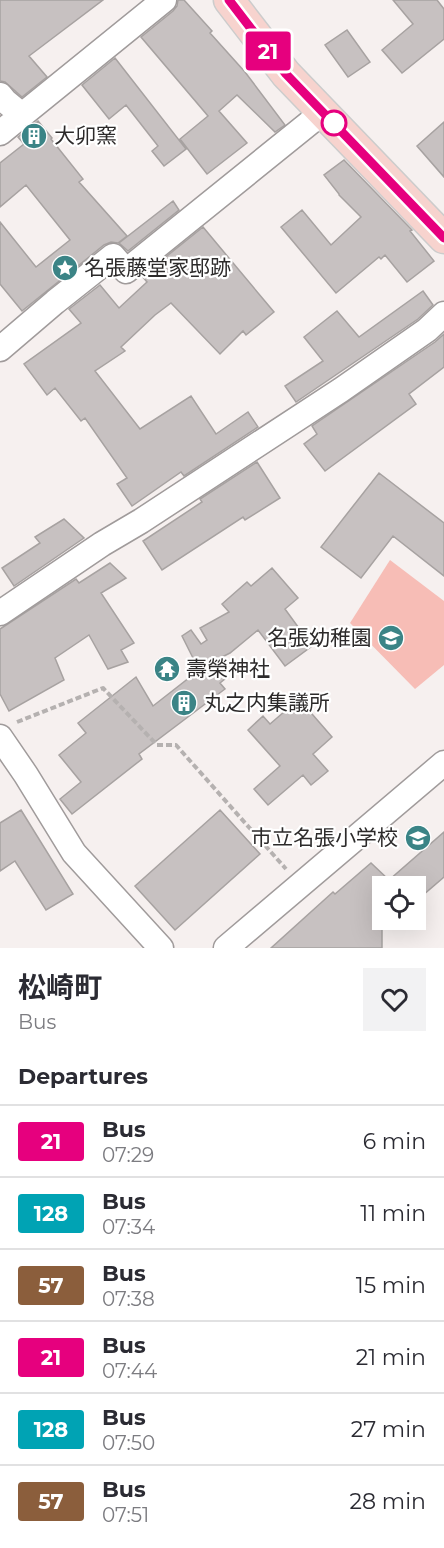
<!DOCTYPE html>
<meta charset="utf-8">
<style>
body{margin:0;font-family:Montserrat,"Noto Sans JP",sans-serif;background:#f2f2f3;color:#2b2b33;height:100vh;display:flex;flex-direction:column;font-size:22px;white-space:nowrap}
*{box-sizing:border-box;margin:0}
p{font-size:20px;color:#7c7c81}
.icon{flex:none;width:33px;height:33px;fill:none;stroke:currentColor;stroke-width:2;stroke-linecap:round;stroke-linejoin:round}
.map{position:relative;height:948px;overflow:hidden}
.drawer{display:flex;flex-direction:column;background:#fff;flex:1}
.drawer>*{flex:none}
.badge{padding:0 12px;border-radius:4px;font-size:21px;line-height:39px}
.controls{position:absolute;left:372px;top:876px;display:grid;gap:12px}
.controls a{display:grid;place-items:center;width:54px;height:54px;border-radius:0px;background:#fff;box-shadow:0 6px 24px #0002;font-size:30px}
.map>.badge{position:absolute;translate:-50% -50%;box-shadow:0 0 0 3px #fff}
h2{padding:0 18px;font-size:22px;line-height:54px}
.round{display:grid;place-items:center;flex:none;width:63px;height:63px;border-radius:0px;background:#f2f2f3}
.headline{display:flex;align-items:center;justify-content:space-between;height:102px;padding:0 18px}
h1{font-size:28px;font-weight:700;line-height:45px}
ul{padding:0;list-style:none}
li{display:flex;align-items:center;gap:18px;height:72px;padding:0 18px;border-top:2px solid #e1e1e2}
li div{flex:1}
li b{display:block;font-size:22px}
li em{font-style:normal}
li .badge{min-width:66px;font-weight:700;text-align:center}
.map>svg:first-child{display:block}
.green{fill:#f7bdb6}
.building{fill:#c7c1c1;stroke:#a7a2a1;stroke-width:1.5}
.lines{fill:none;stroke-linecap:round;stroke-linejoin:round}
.minor-casing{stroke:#a09b9b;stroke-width:27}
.major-casing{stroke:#ccc;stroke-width:33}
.path{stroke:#b5b1b0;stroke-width:4;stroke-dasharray:6 3;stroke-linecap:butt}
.minor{stroke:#fff;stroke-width:24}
.major{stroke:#f7d3ce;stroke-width:30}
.line-casing{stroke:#fff;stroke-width:14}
.line{stroke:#e6007e;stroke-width:9}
.stop-dot{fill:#fff;stroke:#e6007e;stroke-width:3}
.labels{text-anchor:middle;stroke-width:4.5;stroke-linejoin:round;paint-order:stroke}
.poi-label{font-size:21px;fill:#2c2a2a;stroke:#fff;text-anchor:start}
</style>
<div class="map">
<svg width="444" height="948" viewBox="0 0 444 948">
<rect width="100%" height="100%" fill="#f6f0ef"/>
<path class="green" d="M390 560 444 601V665L415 689 350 623Z"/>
<path class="building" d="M0 0H103L29 56 47 77 22 97 5 82 0 81Z
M178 0H184L212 31 210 33 245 72 285 125 275 132 237 95 219 111 247 143 207 174 180 139 208 116 141 37 173 11 177 6Z
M393 0H437L444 9V39L402 73 382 50 413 24Z
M347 30 370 62 348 77 325 45Z
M115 58 186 149 164 166 152 151 158 146 126 105 109 119 82 85Z
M38 121 52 138 51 139 83 179 79 182 127 236 118 243 111 242 104 245 22 311 0 284V222L36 267 70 240 26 185 0 207V163L24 144 18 137Z
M444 122V177L417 146Z
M344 160 412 230 410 231 434 261 407 282 385 255 381 259 379 257 336 293 281 227 302 210 331 245 361 217 339 195V194L324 175Z
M173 201 179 210 128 251 119 243Z
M203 227 274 312 246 335 243 331 220 354 171 303 155 315 121 347 125 351 95 371 140 429 191 396 216 434 248 412 258 427 184 476 181 472 132 506 117 484 127 478 85 418 81 421 55 388 47 395 24 364 81 323 69 309 100 285 119 308 147 282 142 276Z
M423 291 433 305 418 319 296 402 285 386 323 361 304 337 337 311 359 337Z
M444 334V367L409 394 416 404 325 471 304 444 317 434 312 426 435 342Z
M257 462 280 498 245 520 243 517 162 570 143 541 202 502 200 499Z
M379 473 444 523V576L393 536 361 578 321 547Z
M64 519 84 538 14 586 2 568 40 543 35 537Z
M110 563 126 578 101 593 134 643 121 650 128 662 108 669 89 635 55 658 64 680 9 711 0 694V629L76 579 79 583Z
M272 568 298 598 285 609 312 646 285 666 258 630 230 653 214 661 226 678 220 683 225 689 139 754 142 759 72 814 60 799 81 782 59 755 86 733 78 723 136 677 153 706 199 670 182 636 191 630 201 644 207 640 200 628 229 612 222 604 247 582 251 586Z
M299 699 332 737 313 754 328 771 311 785 303 775 268 805 254 789 280 766 248 730 263 716 270 724Z
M21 810 73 894 46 910 15 861 0 871V823Z
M220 810 260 854 175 930 135 886Z
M444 832V877L416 901V886H382V920H394L382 929V948H271L333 892 335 894 371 863 389 880Z"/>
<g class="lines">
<g class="minor-casing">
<path id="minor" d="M0 95 5 101 22 115
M0 133 164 0
M0 349 55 302 113 256 126 271 323 112
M0 613 102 544 141 521 341 390 427 330 444 314
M0 737 26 775 74 853 161 948
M226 948 444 763"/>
</g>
<g class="major-casing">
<path id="major" d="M229 0 286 74 444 238"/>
</g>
<path class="path" d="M17 722 103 688 157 745H176L286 869"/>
<use href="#minor" class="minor"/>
<use href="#major" class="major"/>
</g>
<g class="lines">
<g class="line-casing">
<path id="line" d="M229 0 286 74 444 238"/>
</g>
<use href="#line" class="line"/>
</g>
<defs>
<g id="building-disc" transform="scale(1.35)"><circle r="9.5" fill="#3b8486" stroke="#fff"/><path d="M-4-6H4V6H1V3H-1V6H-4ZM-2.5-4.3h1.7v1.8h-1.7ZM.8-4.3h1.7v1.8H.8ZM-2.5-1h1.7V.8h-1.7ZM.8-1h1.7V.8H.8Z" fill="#fff"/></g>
<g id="sight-disc" transform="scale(1.35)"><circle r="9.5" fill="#3b8486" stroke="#fff"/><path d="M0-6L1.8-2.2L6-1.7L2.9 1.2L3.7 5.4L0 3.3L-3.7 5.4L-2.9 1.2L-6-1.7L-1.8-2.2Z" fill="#fff"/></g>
<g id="school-disc" transform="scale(1.35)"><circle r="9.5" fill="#3b8486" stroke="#fff"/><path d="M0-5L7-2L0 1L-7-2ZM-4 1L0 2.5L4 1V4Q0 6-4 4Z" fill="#fff"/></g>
<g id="temple-disc" transform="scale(1.35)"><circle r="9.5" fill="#3b8486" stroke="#fff"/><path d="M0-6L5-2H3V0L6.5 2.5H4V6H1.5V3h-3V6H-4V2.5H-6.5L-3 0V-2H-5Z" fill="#fff"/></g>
</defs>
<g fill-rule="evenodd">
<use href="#building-disc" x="34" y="136"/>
<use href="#sight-disc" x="65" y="268"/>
<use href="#school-disc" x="391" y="638"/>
<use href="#temple-disc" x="167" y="669"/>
<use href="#building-disc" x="184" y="703"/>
<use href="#school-disc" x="418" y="838"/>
</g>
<circle class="stop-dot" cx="334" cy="123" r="12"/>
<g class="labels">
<g class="poi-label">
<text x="54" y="143">大卯窯</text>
<text x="84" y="275">名張藤堂家邸跡</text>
<text x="372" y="645" text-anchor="end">名張幼稚園</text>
<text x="186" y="676">壽榮神社</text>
<text x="204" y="710">丸之内集議所</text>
<text x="398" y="845" text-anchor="end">市立名張小学校</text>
</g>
</g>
</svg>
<div class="controls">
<a><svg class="icon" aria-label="locate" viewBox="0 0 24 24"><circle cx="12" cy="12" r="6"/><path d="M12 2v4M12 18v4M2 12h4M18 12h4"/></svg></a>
</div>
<b class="badge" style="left:268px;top:51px;background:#e6007e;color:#fff">21</b>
</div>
<section class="drawer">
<div class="headline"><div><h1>松崎町</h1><p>Bus</p></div><a class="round"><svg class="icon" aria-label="heart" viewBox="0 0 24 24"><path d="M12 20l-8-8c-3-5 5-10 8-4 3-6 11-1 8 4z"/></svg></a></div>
<h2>Departures</h2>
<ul>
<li><span class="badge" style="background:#e6007e;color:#fff">21</span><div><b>Bus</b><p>07:29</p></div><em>6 min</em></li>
<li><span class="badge" style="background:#00a3b4;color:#fff">128</span><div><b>Bus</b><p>07:34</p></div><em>11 min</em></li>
<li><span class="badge" style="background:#8b5e3c;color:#fff">57</span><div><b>Bus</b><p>07:38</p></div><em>15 min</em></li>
<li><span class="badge" style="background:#e6007e;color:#fff">21</span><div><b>Bus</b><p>07:44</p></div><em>21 min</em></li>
<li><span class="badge" style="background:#00a3b4;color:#fff">128</span><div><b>Bus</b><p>07:50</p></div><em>27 min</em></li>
<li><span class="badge" style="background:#8b5e3c;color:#fff">57</span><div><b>Bus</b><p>07:51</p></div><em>28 min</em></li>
</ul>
</section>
